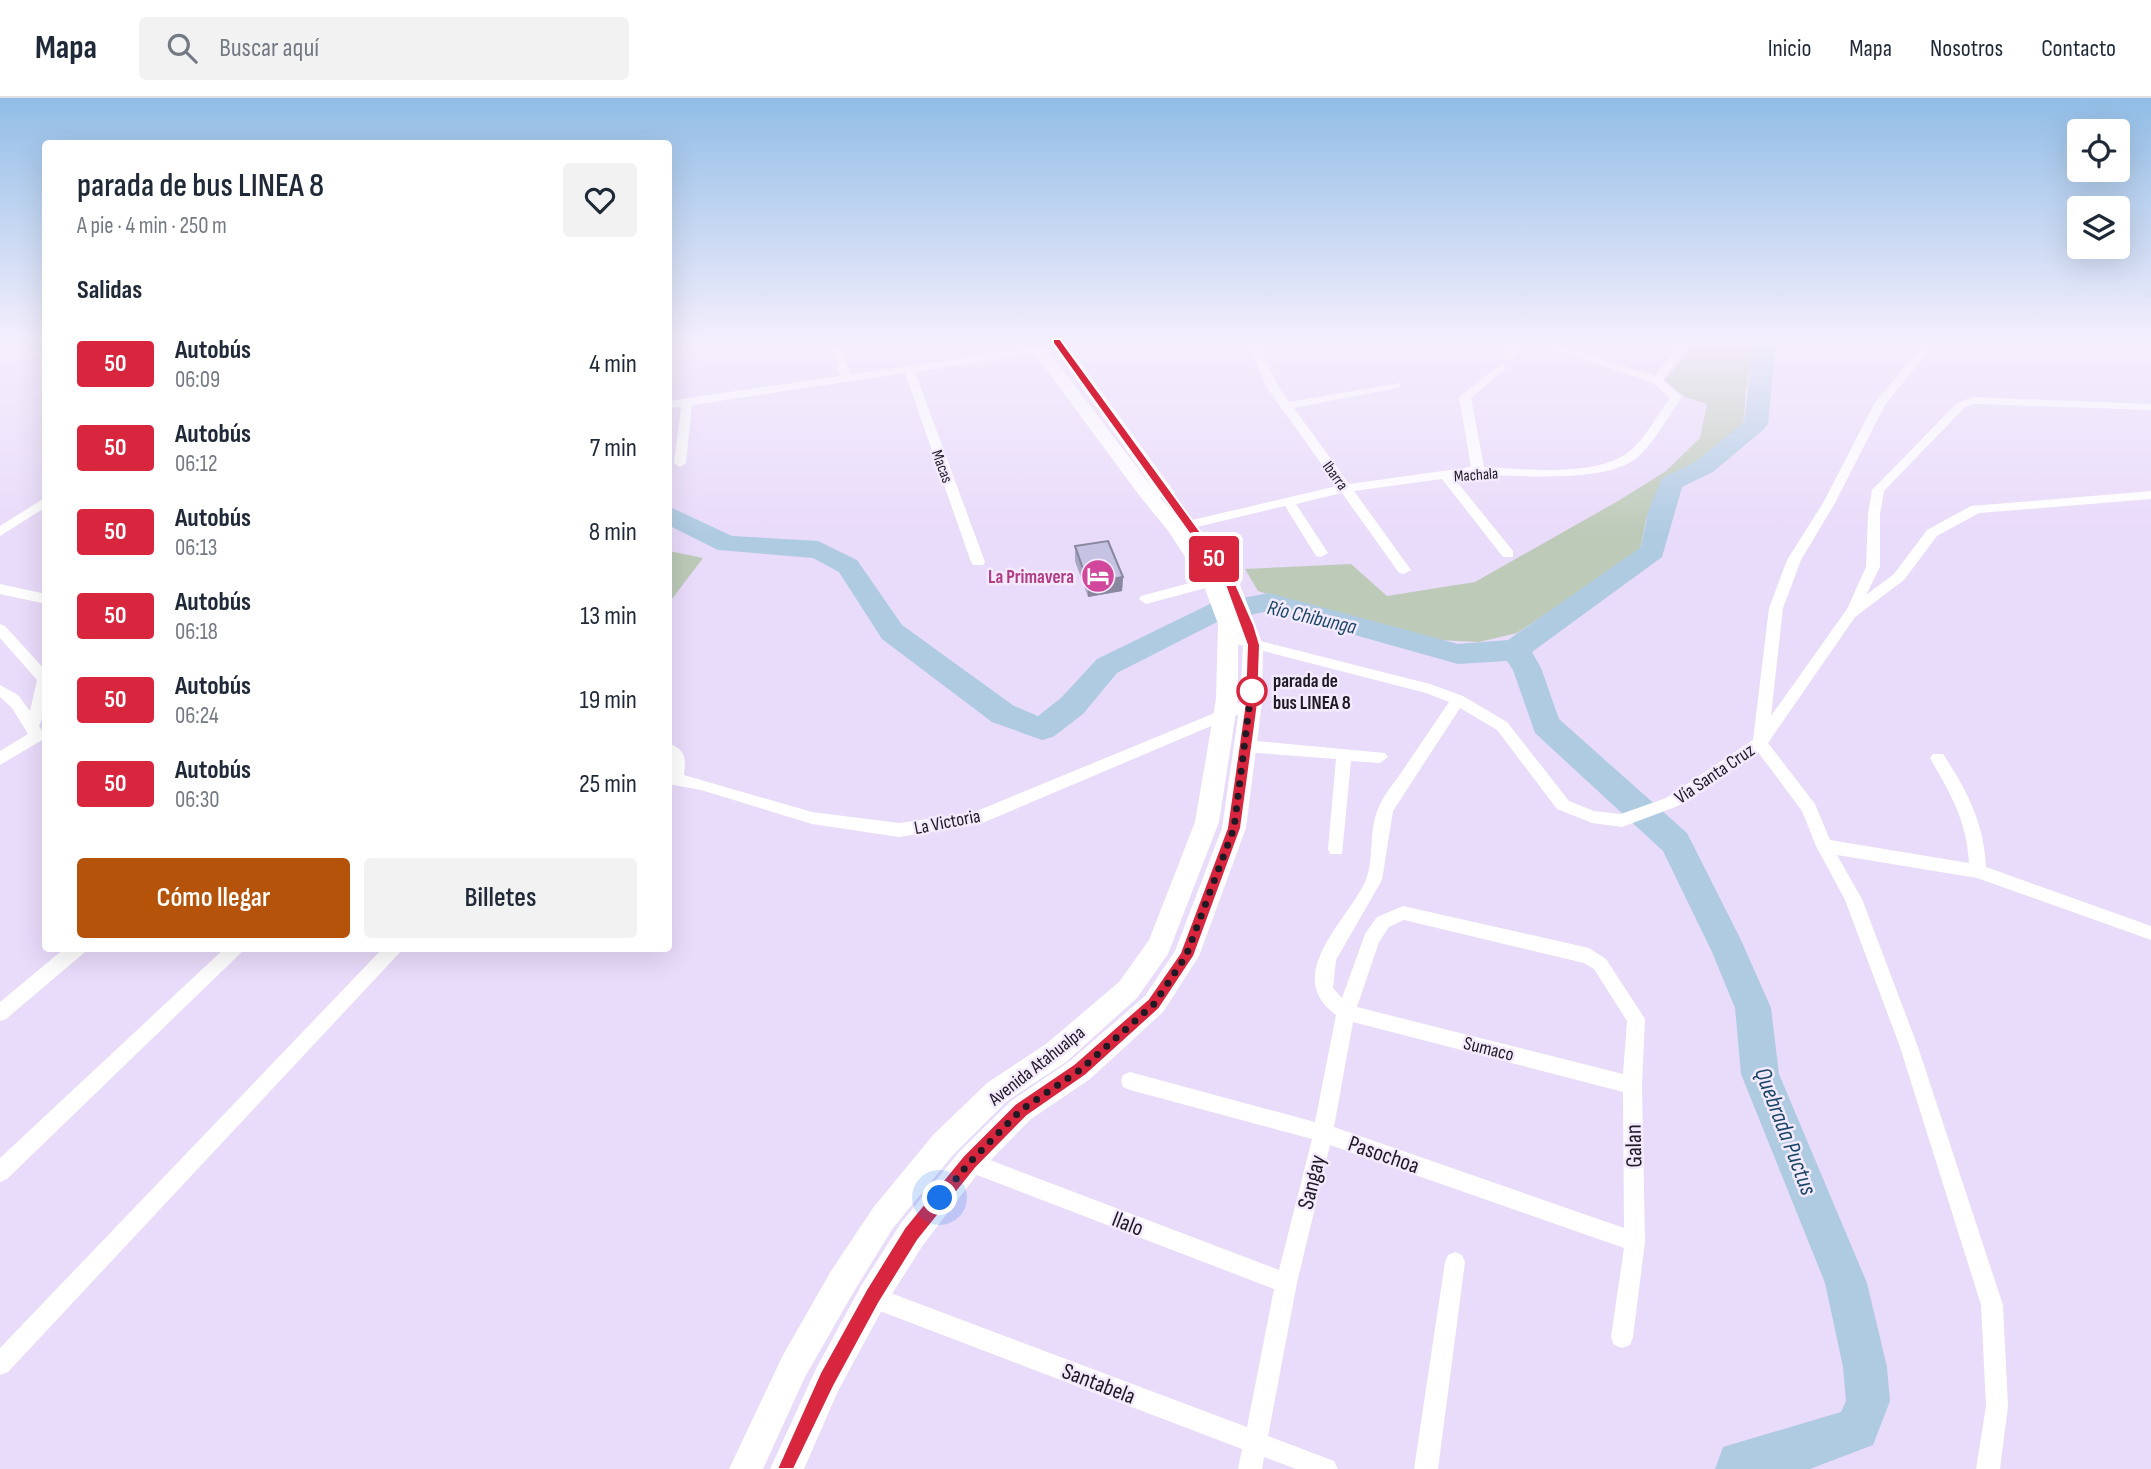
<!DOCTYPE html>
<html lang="es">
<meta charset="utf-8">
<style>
body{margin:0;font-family:"Sofia Sans Condensed",sans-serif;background:#f2f2f3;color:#1f2937;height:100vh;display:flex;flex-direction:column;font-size:26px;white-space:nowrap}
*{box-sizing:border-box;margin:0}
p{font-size:23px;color:#747a83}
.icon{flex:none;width:38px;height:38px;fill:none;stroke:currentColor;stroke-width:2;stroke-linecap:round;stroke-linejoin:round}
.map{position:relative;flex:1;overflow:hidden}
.sheet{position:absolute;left:42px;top:42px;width:630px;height:812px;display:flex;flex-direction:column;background:#fff;border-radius:7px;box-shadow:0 7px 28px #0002}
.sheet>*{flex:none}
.badge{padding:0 14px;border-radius:5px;font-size:24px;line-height:46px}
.tools{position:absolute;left:2067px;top:21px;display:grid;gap:14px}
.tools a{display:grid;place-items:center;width:63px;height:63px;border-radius:7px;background:#fff;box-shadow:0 7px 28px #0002;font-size:35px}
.you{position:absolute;width:35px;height:35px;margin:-18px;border:5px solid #fff;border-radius:50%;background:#1a73e8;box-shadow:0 0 0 10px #1a73e833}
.map>.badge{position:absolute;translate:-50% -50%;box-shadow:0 0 0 4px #fff}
h2{padding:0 35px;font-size:26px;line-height:63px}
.round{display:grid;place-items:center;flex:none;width:74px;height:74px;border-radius:7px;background:#f2f2f3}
.head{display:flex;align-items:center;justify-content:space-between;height:119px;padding:0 35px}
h1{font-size:33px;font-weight:600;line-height:52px}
.primary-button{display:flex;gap:14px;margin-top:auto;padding:14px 35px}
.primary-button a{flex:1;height:80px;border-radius:7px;background:#b45309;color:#fff;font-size:28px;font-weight:600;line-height:80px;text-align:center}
.primary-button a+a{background:#f2f2f3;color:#1f2937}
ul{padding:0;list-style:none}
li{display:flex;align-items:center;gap:21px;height:84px;padding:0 35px}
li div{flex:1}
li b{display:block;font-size:26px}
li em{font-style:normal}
li .badge{min-width:77px;font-weight:700;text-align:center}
header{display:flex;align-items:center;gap:42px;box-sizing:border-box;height:98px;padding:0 35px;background:#fff;border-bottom:2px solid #e0e1e3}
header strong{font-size:33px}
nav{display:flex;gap:38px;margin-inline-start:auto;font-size:24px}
.search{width:490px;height:63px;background:#f2f2f3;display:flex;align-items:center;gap:18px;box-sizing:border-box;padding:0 24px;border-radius:7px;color:#747a83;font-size:26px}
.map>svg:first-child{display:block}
.green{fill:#bdcab8}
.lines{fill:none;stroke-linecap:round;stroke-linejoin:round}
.river{fill:#afcbe2;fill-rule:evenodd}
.street{fill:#fff;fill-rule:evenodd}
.secondary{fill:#fff;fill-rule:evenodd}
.wall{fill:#a9a7c3}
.shaded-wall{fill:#8a889f}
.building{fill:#c5c2e3;stroke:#8a889f;stroke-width:2}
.line{fill:#d7263d;stroke:#fff;stroke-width:2}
.walk{stroke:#201a25;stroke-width:7;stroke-dasharray:0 12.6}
.stop-dot{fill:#fff;stroke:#d7263d;stroke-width:3.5}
.labels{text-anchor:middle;stroke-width:5;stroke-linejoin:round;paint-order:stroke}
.far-street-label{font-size:16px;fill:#201a25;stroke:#f3ebfd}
.hotel-label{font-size:19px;font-weight:bold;fill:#b23c85;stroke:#f3ebfd;text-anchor:end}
.stop-label{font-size:19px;font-weight:bold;fill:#201a25;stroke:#f3ebfd;text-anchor:start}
.street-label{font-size:19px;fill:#201a25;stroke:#f3ebfd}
.water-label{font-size:21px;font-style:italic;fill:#1a4768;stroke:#f3ebfd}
.near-street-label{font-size:23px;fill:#201a25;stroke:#f3ebfd}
.near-water-label{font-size:24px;font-style:italic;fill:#1a4768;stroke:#f3ebfd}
</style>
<header>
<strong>Mapa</strong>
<div class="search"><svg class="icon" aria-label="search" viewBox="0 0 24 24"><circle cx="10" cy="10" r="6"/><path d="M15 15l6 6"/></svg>Buscar aquí</div>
<nav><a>Inicio</a><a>Mapa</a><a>Nosotros</a><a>Contacto</a></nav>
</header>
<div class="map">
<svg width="2151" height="1371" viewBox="0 0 2151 1371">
<rect width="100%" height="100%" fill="#e9dbfa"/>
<path class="green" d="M1696 243H1755L1746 292 1743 330 1657 399 1646 421 1640 453 1517 535 1479 544 1417 541 1334 518 1258 493 1245 471 1351 466 1387 498 1475 484 1618 403 1666 373 1700 340 1707 306 1685 299 1665 283Z
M669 453 703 460 669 505 668 453Z"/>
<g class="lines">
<path class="river" d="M1754 243H1776L1768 326 1764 331 1713 374 1682 389 1662 459 1532 554 1541 570 1559 621 1687 735 1741 842 1771 910 1779 976 1867 1185 1887 1269 1890 1303 1873 1347 1810 1371H1715L1723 1349 1841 1314 1846 1303 1843 1269 1825 1185 1741 976 1735 910 1712 854 1663 753 1535 635 1513 572 1507 563 1458 566 1269 513 1217 524 1117 575 1083 616 1053 639 1042 642 992 624 882 541 839 474 813 460 718 452 668 427V408L732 438 818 443 857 462 902 527 1014 608 1038 618 1061 600 1097 561 1210 506 1269 495 1458 546 1508 542 1641 449 1648 414 1662 380 1695 364 1744 324Z"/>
<path class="street" d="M830 243 840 244 850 277 1071 243H1091L1040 255 915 274 985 464 983 467H973L971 464 905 275 692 307 686 365 680 369 674 365 681 309 668 310V303L840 278Z
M1247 243H1257L1278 288 1289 304 1400 285V289L1396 290 1294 310 1349 386 1471 369 1459 299 1501 266 1505 267V271L1471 300 1484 369C1524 371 1599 380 1631 352 1646 339 1658 316 1670 300L1653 285 1531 243H1546L1655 278 1676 250 1658 243H1692L1663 282 1682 299C1669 317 1657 340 1641 356 1605 392 1502 372 1453 379L1513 453V459H1503L1442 381 1354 393 1411 472 1404 476 1399 475 1342 395 1296 406 1328 455 1321 459 1316 458 1285 408 1176 434 1171 433V427L1337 388 1266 288Z
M1513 243H1523L1512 262H1504L1502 260Z
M1926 243H1937L1885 307 1835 405 1801 462 1783 510 1771 618 1847 511 1866 469 1868 416 1872 392 1957 305 1972 299 2151 306V312L1974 306 1965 309 1884 393 1880 416V469L1866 497 1894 476 1927 432 1971 408 2151 393V401L1979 415 1937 438 1904 482 1855 519 1768 645 1815 706 1830 742 1969 765C1967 723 1950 695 1930 660L1933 656H1943C1967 692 1984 725 1986 769L2151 828V842L1977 780 1837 757 1862 801 1918 949 2003 1207 2008 1308 2000 1371H1976L1986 1308 1981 1207 1900 949 1845 802 1816 748 1802 713 1758 654 1678 708 1622 729 1592 725 1557 711 1497 632 1460 610 1393 713 1382 782 1336 862 1333 890 1342 900 1365 836 1377 819 1403 808 1589 850 1606 861 1645 921 1642 987 1645 1144 1633 1239 1630 1247 1622 1250 1614 1247 1611 1239 1624 1150 1330 1047 1297 1185 1268 1338 1334 1363 1338 1371H1296L1264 1359 1262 1371H1238L1242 1351 864 1207 861 1199 864 1191 872 1188 1247 1329 1274 1191 969 1074 962 1071 959 1064 962 1057 969 1054 1279 1172 1312 1041 1130 992 1123 989 1121 983 1123 977 1130 974 1315 1024 1336 917C1282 878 1346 824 1365 784 1375 761 1368 734 1378 711 1383 698 1393 686 1401 675 1417 651 1433 628 1449 604L1426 595 1224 543 1222 540 1224 537 1229 535 1430 586 1463 598 1507 624 1569 703 1594 713 1621 716 1666 700 1753 642 1769 510 1787 462 1823 405 1874 306ZM1404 822 1584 865 1594 871 1627 923 1623 976 1357 909 1379 844 1389 829ZM1353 924 1623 994 1624 1130 1334 1029Z
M46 399V409L0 438V428Z
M1212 479 1217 481 1219 484 1217 487 1146 506 1139 501 1141 498Z
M0 486 46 496V506L0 496Z
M0 526 5 528 46 573V611L39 628 45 638 42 642 0 667V653L28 636 12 610 0 599V587L18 597 30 613 37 582 0 540Z
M1251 600 1258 605 1256 609 980 726 899 739 812 726 701 692 668 686V645C686 652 686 660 684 677L812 714 899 725 972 715Z
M1245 642 1385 655 1388 659 1380 665 1351 663 1342 756H1330L1328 751 1336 661 1245 654 1237 648Z
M65 850H87L84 855 6 921 0 923V904Z
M225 850H246L7 1081 0 1084V1060Z
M383 850H404L8 1274 0 1277V1250Z
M1455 1154 1462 1157 1465 1164 1438 1371H1414L1445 1164 1448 1157Z"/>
<path class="secondary" d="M1025 243H1041L1158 397 1049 243H1065L1175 395 1172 399H1160L1183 426 1208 464 1217 459 1224 461 1239 484 1263 547 1262 605 1246 730 1199 858 1163 914 1090 981 1031 1021 979 1074 923 1147 883 1210 838 1293 804 1371H770L816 1271 861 1188 901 1125 959 1054 1011 1003 1070 963 1145 898 1175 853 1222 730 1240 605 1243 547 1238 535V601L1219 724 1168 856 1137 900 1066 964 1007 1003 953 1057 893 1130 853 1195 805 1279 763 1371H729L783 1257 831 1173 873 1110 933 1037 987 985 1046 946 1119 884 1149 842 1195 724 1216 601 1218 526 1204 488 1169 434 1139 397Z"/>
</g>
<path class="wall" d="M1075 448 1123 479 1122 493 1088 499 1075 463Z"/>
<path class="shaded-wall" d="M1123 479 1122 493 1088 499V485Z"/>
<path class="building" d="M1108 443 1123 479 1088 485 1075 448Z"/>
<linearGradient id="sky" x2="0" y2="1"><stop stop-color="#91bde6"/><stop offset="0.56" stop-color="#f5effd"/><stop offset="1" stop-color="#f5effd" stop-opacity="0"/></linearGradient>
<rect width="2151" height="435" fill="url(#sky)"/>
<path class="line" d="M1053 241H1060L1210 447 1235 484 1254 527 1260 547 1258 605 1241 730 1194 858 1159 911 1086 977 1027 1018 976 1070 918 1142 879 1205 834 1288 794 1371H777L820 1275 866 1192 905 1129 963 1058 1015 1006 1074 966 1148 901 1180 855 1227 730 1245 605 1247 547 1224 484 1053 245Z"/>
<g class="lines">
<path class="walk" d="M940 1100 970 1064 1021 1012 1080 972 1154 906 1186 858 1234 730 1252 586V593"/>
</g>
<defs>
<g id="hotel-disc" transform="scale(1.75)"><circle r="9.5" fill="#d1479c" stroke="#f3ebfd"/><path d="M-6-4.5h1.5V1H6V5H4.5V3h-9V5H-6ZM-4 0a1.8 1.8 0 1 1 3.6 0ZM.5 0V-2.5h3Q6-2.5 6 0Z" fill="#fff"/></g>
</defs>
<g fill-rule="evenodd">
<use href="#hotel-disc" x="1098" y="478"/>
</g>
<circle class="stop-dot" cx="1252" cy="593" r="14"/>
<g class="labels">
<g class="far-street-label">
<text transform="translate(943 368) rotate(70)" y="6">Macas</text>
<text transform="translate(1476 376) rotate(-4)" y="6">Machala</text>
<text transform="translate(1336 377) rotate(54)" y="6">Ibarra</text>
</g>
<g class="hotel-label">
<text x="1074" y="485">La Primavera</text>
</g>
<g class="stop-label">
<text x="1273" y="589">parada de<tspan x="1273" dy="22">bus LINEA 8</tspan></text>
</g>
<g class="street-label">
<text transform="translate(1714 675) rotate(-34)" y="7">Vía Santa Cruz</text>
<text transform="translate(947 723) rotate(-11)" y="7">La Victoria</text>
<text transform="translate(1489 950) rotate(14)" y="7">Sumaco</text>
<text transform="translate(1036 967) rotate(-38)" y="7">Avenida Atahualpa</text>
</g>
<g class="water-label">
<text transform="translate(1312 519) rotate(13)" y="7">Río Chibunga</text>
</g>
<g class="near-street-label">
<text transform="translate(1633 1048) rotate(-91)" y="8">Galan</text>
<text transform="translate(1384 1056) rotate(19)" y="8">Pasochoa</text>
<text transform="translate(1311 1084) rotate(-76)" y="8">Sangay</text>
<text transform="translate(1128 1125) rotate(21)" y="8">Ilalo</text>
<text transform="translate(1099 1285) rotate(21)" y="8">Santabela</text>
</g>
<g class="near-water-label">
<text transform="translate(1786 1033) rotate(69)" y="8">Quebrada Puctus</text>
</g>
</g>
</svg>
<div class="tools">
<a><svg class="icon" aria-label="locate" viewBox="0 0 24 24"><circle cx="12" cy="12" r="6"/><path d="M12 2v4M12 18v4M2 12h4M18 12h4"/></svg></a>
<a><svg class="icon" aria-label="layers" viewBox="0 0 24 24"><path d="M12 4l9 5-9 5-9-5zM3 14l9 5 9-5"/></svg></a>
</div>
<div class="you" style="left:940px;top:1100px"></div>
<b class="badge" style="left:1214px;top:461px;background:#d7263d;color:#fff">50</b>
<section class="sheet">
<div class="head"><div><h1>parada de bus LINEA 8</h1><p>A pie · 4 min · 250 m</p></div><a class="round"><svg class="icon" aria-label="heart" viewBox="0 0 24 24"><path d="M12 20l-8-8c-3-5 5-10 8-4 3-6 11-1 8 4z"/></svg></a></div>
<h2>Salidas</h2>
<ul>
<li><span class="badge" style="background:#d7263d;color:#fff">50</span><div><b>Autobús</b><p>06:09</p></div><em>4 min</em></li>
<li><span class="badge" style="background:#d7263d;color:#fff">50</span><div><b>Autobús</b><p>06:12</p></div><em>7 min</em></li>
<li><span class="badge" style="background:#d7263d;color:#fff">50</span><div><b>Autobús</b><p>06:13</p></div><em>8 min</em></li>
<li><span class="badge" style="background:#d7263d;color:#fff">50</span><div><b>Autobús</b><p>06:18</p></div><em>13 min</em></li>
<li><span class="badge" style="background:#d7263d;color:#fff">50</span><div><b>Autobús</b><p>06:24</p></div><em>19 min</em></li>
<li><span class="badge" style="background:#d7263d;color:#fff">50</span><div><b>Autobús</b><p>06:30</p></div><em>25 min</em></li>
</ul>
<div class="primary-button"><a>Cómo llegar</a><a>Billetes</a></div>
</section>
</div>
